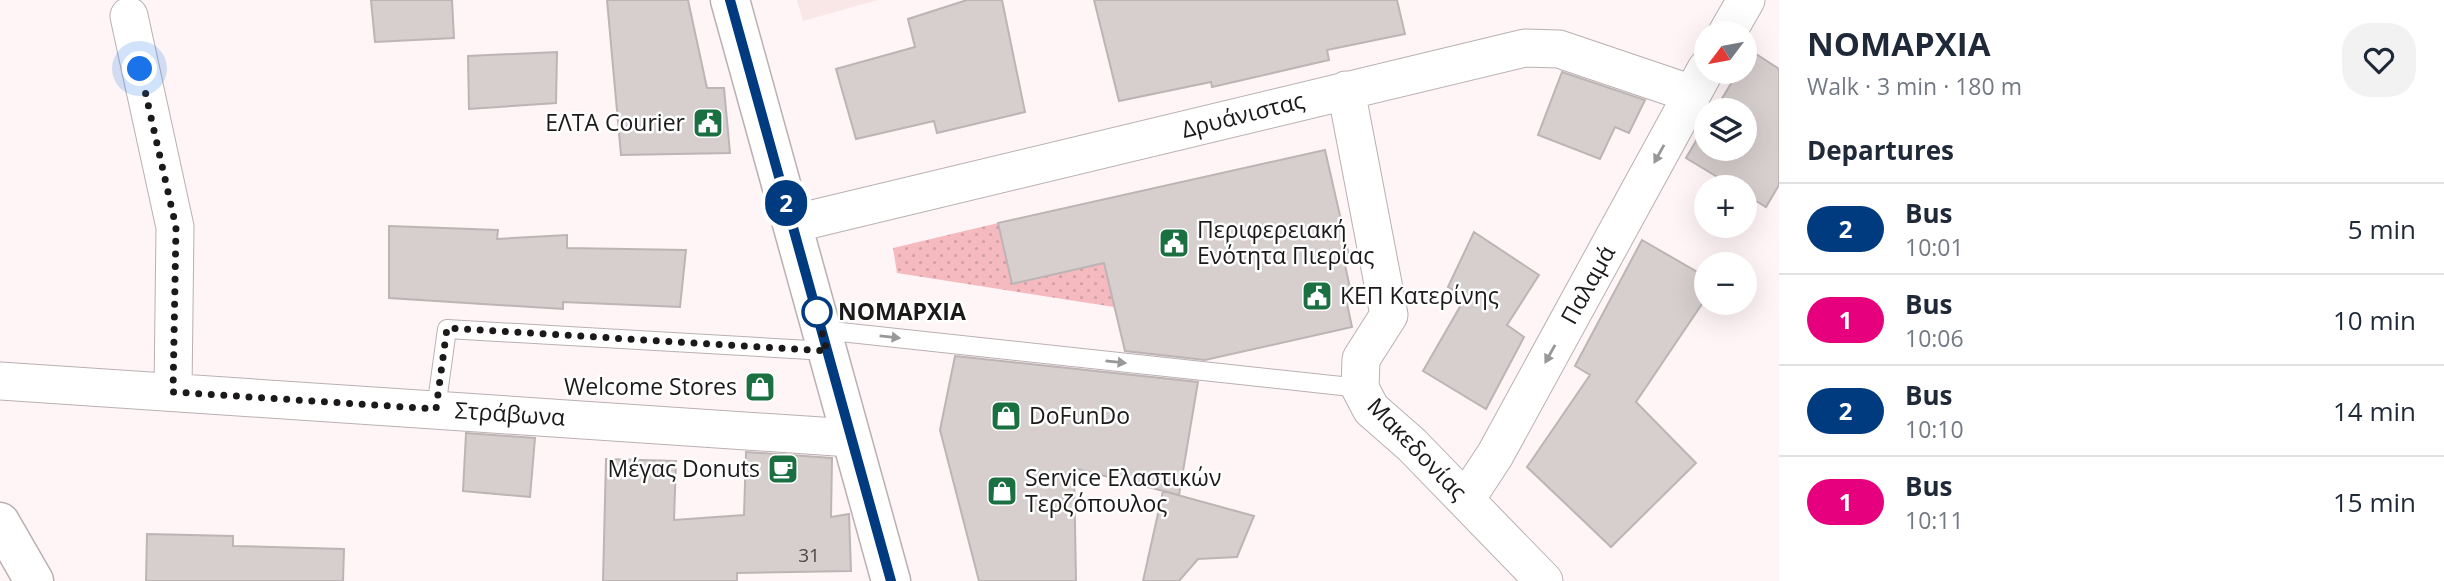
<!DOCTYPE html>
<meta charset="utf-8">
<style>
body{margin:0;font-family:"Open Sans",sans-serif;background:#f2f2f3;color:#1f2937;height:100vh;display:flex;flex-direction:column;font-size:26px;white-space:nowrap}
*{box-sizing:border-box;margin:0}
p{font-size:23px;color:#747a83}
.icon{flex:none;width:38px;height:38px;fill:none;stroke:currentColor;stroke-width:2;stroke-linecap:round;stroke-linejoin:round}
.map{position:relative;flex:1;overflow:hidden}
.side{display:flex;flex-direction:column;background:#fff;width:665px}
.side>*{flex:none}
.badge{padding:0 14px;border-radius:23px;font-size:24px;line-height:46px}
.needle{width:46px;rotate:238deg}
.fabs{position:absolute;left:1694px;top:21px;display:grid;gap:14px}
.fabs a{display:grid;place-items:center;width:63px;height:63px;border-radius:50%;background:#fff;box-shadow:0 7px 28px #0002;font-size:35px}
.you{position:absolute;width:35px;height:35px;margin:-18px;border:5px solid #fff;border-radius:50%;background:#1a73e8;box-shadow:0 0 0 10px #1a73e833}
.map>.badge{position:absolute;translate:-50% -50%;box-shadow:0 0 0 4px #fff}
h2{padding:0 28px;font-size:26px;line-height:63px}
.round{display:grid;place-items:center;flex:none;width:74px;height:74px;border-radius:28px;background:#f2f2f3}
.head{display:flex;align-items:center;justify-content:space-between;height:119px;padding:0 28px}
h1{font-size:33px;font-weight:700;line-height:52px}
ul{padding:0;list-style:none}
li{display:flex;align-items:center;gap:21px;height:91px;padding:0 28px;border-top:2px solid #e0e1e3}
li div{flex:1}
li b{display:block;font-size:26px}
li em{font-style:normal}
li .badge{min-width:77px;font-weight:700;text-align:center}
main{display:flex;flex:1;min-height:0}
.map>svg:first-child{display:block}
.built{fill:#f9e7e8}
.grass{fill:url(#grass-dots)}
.building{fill:#d7cece;stroke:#bdb4b5;stroke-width:2}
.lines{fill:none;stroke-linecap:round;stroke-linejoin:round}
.lane-casing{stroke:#b9b0b1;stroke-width:20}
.street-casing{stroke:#b9b0b1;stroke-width:39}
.secondary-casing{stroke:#b9b0b1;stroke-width:41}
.lane{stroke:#fff;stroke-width:18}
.street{stroke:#fff;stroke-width:37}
.secondary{stroke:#fff;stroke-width:38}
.oneway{fill:#999898}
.line-casing{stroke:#fff;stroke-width:16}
.line{stroke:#003b80;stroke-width:10}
.walk{stroke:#1c1919;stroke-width:7;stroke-dasharray:0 12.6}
.stop-dot{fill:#fff;stroke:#003b80;stroke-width:3.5}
.labels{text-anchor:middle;stroke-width:5;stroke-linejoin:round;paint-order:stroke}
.number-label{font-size:19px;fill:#4b4646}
.street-label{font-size:23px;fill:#1c1919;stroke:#fff}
.poi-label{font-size:23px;fill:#1c1919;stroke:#fff;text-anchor:start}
.stop-label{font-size:23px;font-weight:bold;fill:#1c1919;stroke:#fff;text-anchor:start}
</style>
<main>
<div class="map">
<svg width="1779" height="581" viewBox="0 0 1779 581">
<defs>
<pattern id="grass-dots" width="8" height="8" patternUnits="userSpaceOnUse" patternTransform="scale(1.75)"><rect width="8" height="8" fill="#f5babf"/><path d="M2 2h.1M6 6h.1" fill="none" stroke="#d19fa4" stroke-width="1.8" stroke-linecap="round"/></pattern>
</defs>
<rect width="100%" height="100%" fill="#fff5f6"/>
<path class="built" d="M797 0H878L803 21Z"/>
<path class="grass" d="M998 223 1104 263 1114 307 897 273 893 248Z"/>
<path class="building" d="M371 0H452L454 38 375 42Z
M607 0H688L707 88H724L730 153 621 155Z
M967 0H1002L1025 112 937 133 934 121 856 139 836 69 915 47 908 19Z
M1094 0H1397L1405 34 1327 50 1329 60 1212 87 1211 82 1119 101Z
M1750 50 1779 69V185L1766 207 1745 194V187H1734L1686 158 1706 124V149H1745V110H1715L1738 72H1745V60Z
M557 52 556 103 469 109 468 56Z
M1562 72 1645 100 1629 133 1615 127 1600 159 1538 135Z
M1325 150 1351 264 1345 265 1351 292 1345 294 1352 327 1205 360 1125 351 1104 263 1012 284 998 223Z
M389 226 498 230 497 239 567 235V248L686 250 680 307 563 302V309L389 298Z
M1474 232 1539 275 1507 325 1524 337 1486 409 1423 371 1465 298 1448 287Z
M1642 240 1706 277V298L1636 402 1696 463 1611 547 1527 467 1590 375 1575 366Z
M955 356 1198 382 1179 495 1074 468 1076 581H979L940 430Z
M466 433 535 438 530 497 463 491Z
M746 452 832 458 831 517 849 514 851 571 737 573V581H603L606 459 676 461 674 520 744 515Z
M1163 491 1254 516 1237 557 1198 559 1179 581H1143Z
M147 534 233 536V546L344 549 343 581H146Z"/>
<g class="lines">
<g class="lane-casing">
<path id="lane" d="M822 330 1360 388
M436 409 447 329 827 351"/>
</g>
<g class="street-casing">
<path id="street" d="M129 16 175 227 173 392
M1727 33 1746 0
M1346 90 1389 315 1361 359 1360 388 1371 409 1412 445 1544 581
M792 224 1525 48 1559 49 1692 94
M0 381 851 438
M1466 499 1495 455 1706 69"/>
</g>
<g class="secondary-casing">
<path id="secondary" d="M730 0 891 581
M0 522 34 581"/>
</g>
<use href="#lane" class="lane"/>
<use href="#street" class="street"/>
<use href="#secondary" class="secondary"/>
</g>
<defs><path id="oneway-solid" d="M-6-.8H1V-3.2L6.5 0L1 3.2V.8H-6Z" transform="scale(1.75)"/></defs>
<g class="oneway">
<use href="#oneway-solid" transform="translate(1659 154) rotate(119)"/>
<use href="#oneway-solid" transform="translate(890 337) rotate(6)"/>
<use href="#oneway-solid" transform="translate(1550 354) rotate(119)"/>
<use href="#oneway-solid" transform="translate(1116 362) rotate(6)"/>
</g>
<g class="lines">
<g class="line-casing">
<path id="line" d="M730 0 891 581"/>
</g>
<use href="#line" class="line"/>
<path class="walk" d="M140 69 176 227 173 392 436 409 447 328 827 351 814 303 817 312"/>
</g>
<defs>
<g id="civic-square" transform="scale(1.575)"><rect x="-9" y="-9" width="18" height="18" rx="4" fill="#1b7042" stroke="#fff"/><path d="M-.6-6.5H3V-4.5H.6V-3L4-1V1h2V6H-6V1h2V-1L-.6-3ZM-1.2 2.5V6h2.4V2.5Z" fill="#fff"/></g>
<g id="shop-square" transform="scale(1.575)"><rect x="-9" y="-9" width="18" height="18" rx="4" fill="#1b7042" stroke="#fff"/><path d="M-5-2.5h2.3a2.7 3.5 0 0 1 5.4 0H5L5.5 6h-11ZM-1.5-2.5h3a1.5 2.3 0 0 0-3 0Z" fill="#fff"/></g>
<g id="cafe-square" transform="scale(1.575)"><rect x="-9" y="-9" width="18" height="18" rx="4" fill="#1b7042" stroke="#fff"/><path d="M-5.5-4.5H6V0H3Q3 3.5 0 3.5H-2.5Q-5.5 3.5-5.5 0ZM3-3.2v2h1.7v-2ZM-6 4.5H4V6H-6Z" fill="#fff"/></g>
</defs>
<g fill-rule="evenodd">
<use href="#civic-square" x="708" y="123"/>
<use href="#civic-square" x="1174" y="243"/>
<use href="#civic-square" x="1317" y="296"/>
<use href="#shop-square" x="760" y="387"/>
<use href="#shop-square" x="1006" y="416"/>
<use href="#cafe-square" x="783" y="469"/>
<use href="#shop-square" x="1002" y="491"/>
</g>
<circle class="stop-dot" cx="817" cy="312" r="14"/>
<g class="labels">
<g class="number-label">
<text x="809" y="562">31</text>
</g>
<g class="street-label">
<text transform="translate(1243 115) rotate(-14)" y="8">Δρυάνιστας</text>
<text transform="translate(1588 285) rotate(-61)" y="8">Παλαμά</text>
<text transform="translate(510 414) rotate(4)" y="8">Στράβωνα</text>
<text transform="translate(1417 449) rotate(46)" y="8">Μακεδονίας</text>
</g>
<g class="poi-label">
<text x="685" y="131" text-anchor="end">ΕΛΤΑ Courier</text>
<text x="1197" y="238">Περιφερειακή<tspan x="1197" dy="26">Ενότητα Πιερίας</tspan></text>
<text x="1340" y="304">ΚΕΠ Κατερίνης</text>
<text x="737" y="395" text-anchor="end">Welcome Stores</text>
<text x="1029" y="424">DoFunDo</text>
<text x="760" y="477" text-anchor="end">Μέγας Donuts</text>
<text x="1025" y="486">Service Ελαστικών<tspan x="1025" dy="26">Τερζόπουλος</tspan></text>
</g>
<g class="stop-label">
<text x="838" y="320">ΝΟΜΑΡΧΙΑ</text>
</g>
</g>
</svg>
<div class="fabs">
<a><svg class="needle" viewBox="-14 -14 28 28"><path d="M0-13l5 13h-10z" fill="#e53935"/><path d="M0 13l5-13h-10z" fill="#747a83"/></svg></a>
<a><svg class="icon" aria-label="layers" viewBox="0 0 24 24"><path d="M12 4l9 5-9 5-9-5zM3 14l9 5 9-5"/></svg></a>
<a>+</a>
<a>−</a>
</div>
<div class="you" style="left:140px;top:69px"></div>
<b class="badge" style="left:786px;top:203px;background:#003b80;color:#fff">2</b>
</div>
<section class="side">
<div class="head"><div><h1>ΝΟΜΑΡΧΙΑ</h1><p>Walk · 3 min · 180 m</p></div><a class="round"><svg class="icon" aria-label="heart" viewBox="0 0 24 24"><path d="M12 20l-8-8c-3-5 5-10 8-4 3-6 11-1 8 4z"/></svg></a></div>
<h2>Departures</h2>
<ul>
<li><span class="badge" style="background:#003b80;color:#fff">2</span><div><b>Bus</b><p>10:01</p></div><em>5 min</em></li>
<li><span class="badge" style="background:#e6007e;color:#fff">1</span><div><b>Bus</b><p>10:06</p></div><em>10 min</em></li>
<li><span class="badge" style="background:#003b80;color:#fff">2</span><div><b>Bus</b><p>10:10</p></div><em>14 min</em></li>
<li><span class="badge" style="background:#e6007e;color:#fff">1</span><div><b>Bus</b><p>10:11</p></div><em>15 min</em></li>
</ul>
</section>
</main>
